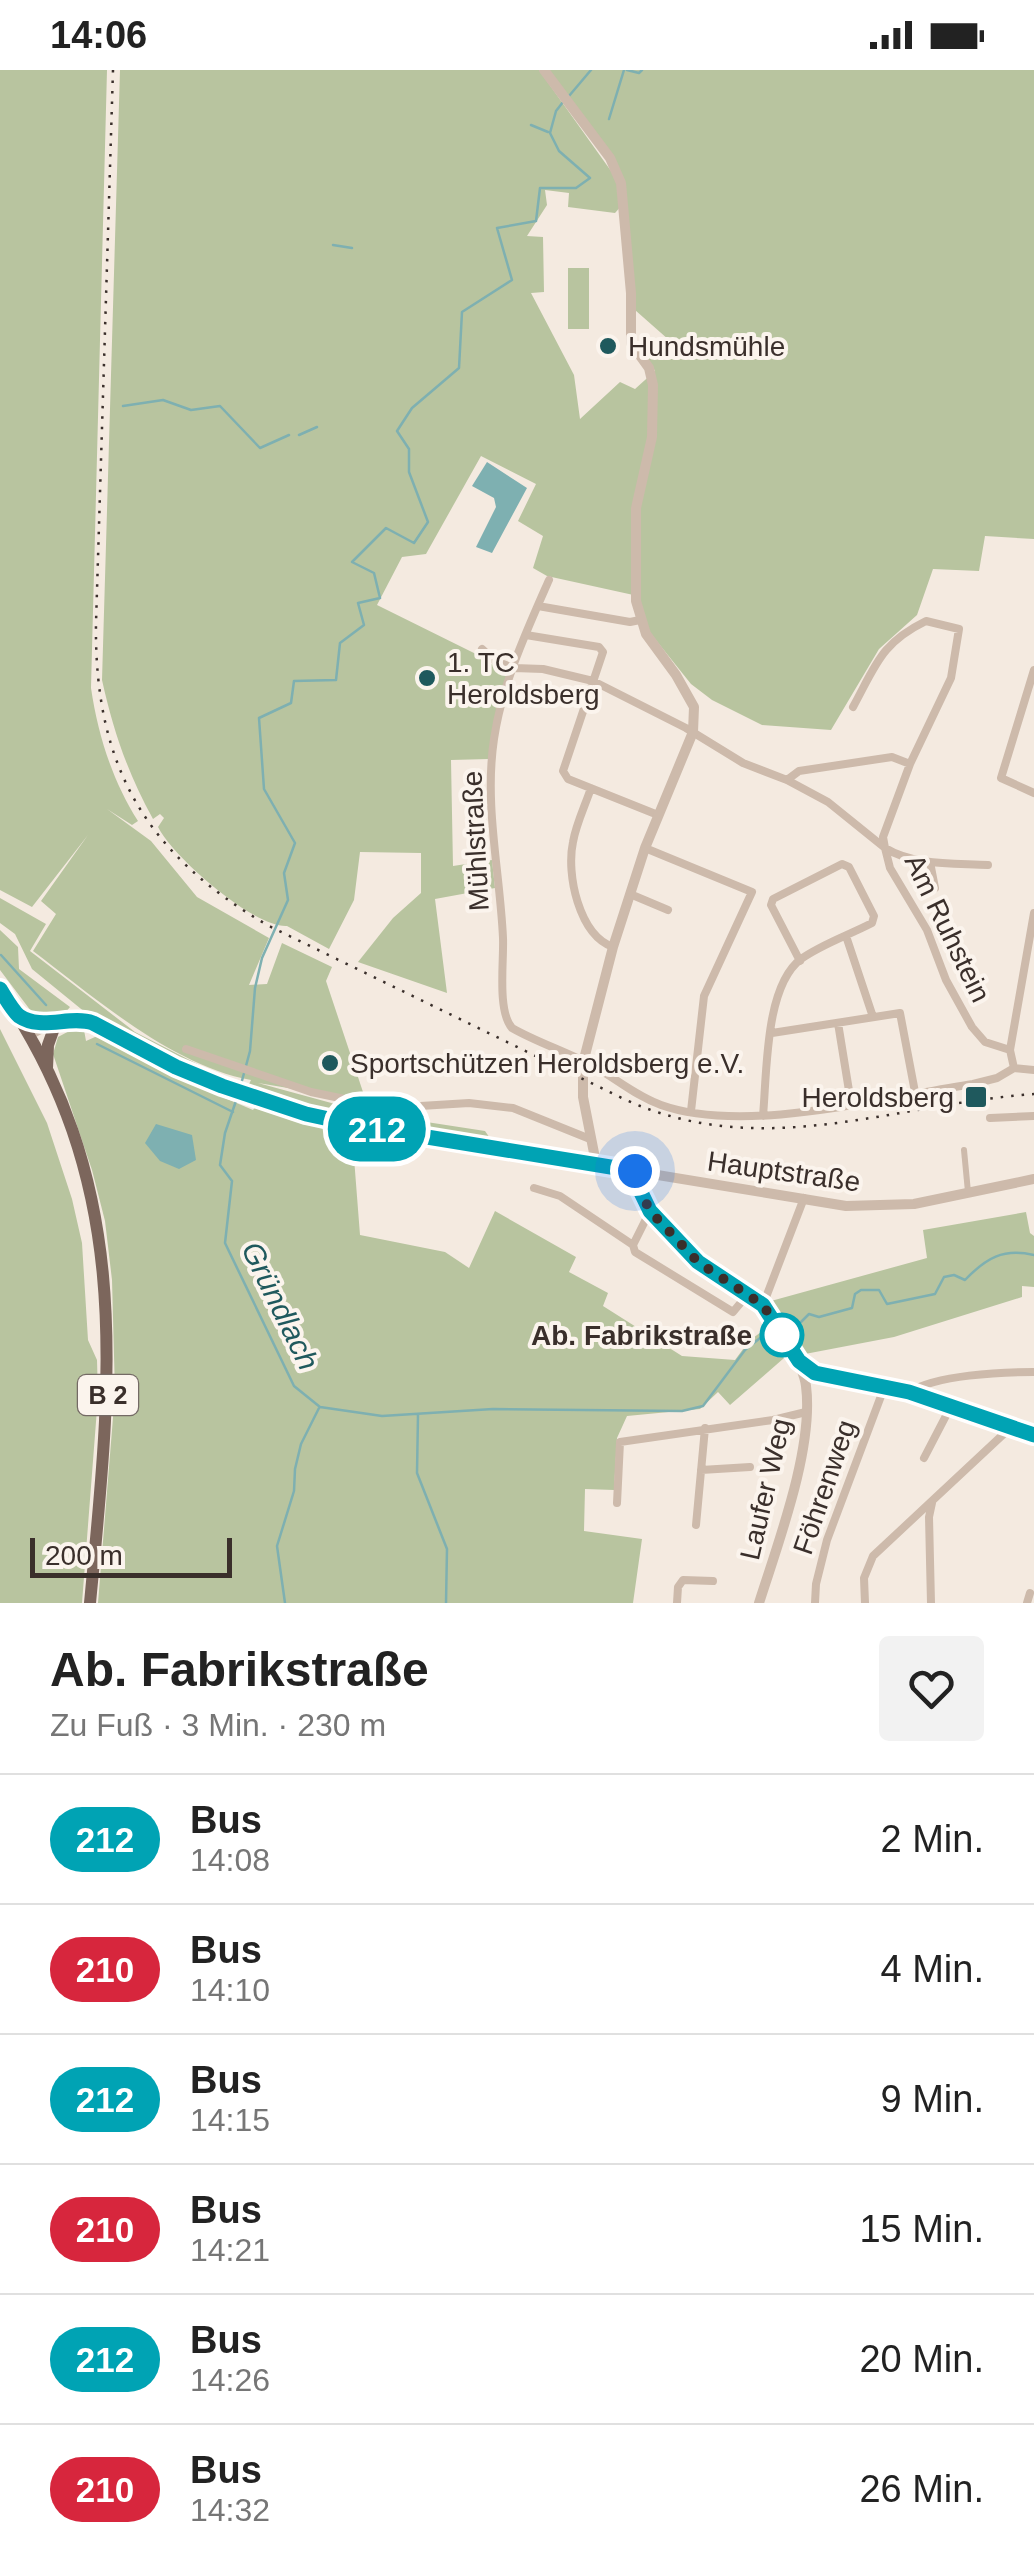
<!DOCTYPE html>
<html lang="de">
<meta charset="utf-8">
<style>
body{margin:0;font-family:Helvetica,sans-serif;background:#f2f2f2;color:#222;height:100vh;display:flex;flex-direction:column;font-size:38px;white-space:nowrap}
*{box-sizing:border-box;margin:0}
p{font-size:32px;color:#767676}
.icon{flex:none;width:55px;height:55px;fill:none;stroke:currentColor;stroke-width:2;stroke-linecap:round;stroke-linejoin:round}
.map{position:relative;height:1533px;overflow:hidden}
.panel{display:flex;flex-direction:column;background:#fff;flex:1}
.panel>*{flex:none}
.badge{padding:0 20px;border-radius:32px;font-size:35px;line-height:65px}
.scale{position:absolute;left:30px;bottom:25px;width:202px;box-sizing:border-box;padding-left:10px;border:5px solid #3a2f2b;border-top:0;font-size:28px;line-height:35px;white-space:nowrap;color:#3a2f2b;-webkit-text-stroke:8px #fbf4ed;paint-order:stroke}
.you{position:absolute;width:50px;height:50px;margin:-25px;border:8px solid #fff;border-radius:50%;background:#1a73e8;box-shadow:0 0 0 15px #1a73e833}
.map>.badge{position:absolute;translate:-50% -50%;box-shadow:0 0 0 5px #fff}
.round{display:grid;place-items:center;flex:none;width:105px;height:105px;border-radius:10px;background:#f2f2f2}
.head{display:flex;align-items:center;justify-content:space-between;height:170px;padding:0 50px}
h1{font-size:48px;font-weight:600;line-height:75px}
ul{padding:0;list-style:none}
li{display:flex;align-items:center;gap:30px;height:130px;padding:0 50px;border-top:2px solid #e0e0e0}
li div{flex:1}
li b{display:block;font-size:38px}
li em{font-style:normal}
li .badge{min-width:110px;font-weight:700;text-align:center}
.status{display:flex;justify-content:space-between;align-items:center;height:70px;padding:0 50px;background:#fff;direction:ltr}
.status svg{height:28px;fill:currentColor}
.map>svg:first-child{display:block}
.green{fill:#b8c49f}
.water{fill:#7eb0b1}
.lines{fill:none;stroke-linecap:round;stroke-linejoin:round}
.stream{stroke:#7eb0b1;stroke-width:2.5}
.pedestrian{stroke:#cdbaab;stroke-width:6}
.minor{stroke:#cdbaab;stroke-width:8}
.tertiary{stroke:#cdbaab;stroke-width:10}
.primary{stroke:#7c665c;stroke-width:12}
.rail{stroke:#3a2f2b;stroke-width:2.5;stroke-dasharray:2.5 8;stroke-linecap:butt}
.line-casing{stroke:#fff;stroke-width:22}
.line{stroke:#00a3b4;stroke-width:15}
.walk{stroke:#3a2f2b;stroke-width:10;stroke-dasharray:0 18}
.poi-dot{fill:#1f595d;stroke:#fbf4ed;stroke-width:4}
.stop-dot{fill:#fff;stroke:#00a3b4;stroke-width:5}
.labels{text-anchor:middle;stroke-width:8;stroke-linejoin:round;paint-order:stroke}
.shield{fill:#fbf4ed;stroke:#746a65;stroke-width:2.5}
.shield-label{font-size:25px;font-weight:bold;fill:#3a2f2b}
.poi-label{font-size:28px;fill:#3a2f2b;stroke:#fbf4ed;text-anchor:start}
.street-label{font-size:28px;fill:#3a2f2b;stroke:#fbf4ed}
.stop-label{font-size:28px;font-weight:bold;fill:#3a2f2b;stroke:#fbf4ed;text-anchor:end}
.water-label{font-size:30px;font-style:italic;fill:#1f595d;stroke:#fbf4ed}
</style>
<div class="status"><b>14:06</b><svg viewBox="0 0 49 12"><path d="M0 12V9h3v3zM5 12V6h3v6zM10 12V3h3v9zM15 12V0h3v12zM26 1h20v11H26zM47 4h2v5h-2z"/></svg></div>
<div class="map">
<svg width="1034" height="1533" viewBox="0 0 1034 1533">
<rect width="100%" height="100%" fill="#f4eae0"/>
<path class="green" d="M0 0H107L91 618C98 665 112 710 138 751L132 755 107 739 151 771 197 827 269 868 249 915 267 914 282 873 332 897 326 911 366 1031 258 1013 368 1043 485 1061 494 1074 362 1051 248 1016 251 1010C173 996 95 928 33 881L56 844 41 831 88 765 32 837 0 820Z
M120 0H539L616 108 622 135 615 143 568 137 569 123 545 120 547 135 527 166 543 167 544 222 531 223 574 305 580 349 620 312 635 319 655 301 647 287 669 270 635 240 625 115 549 0H1034V469L985 466 979 501 933 499 917 545 879 579 831 660 762 655 712 630 691 614 643 554 638 526 547 506 533 498 543 466 518 451 536 414 481 386 426 484 402 487 377 535 480 586 491 594 508 599 489 689 451 690 453 796 492 790 495 818 435 829 447 923 358 892 393 848 421 823V783L360 782 354 830 329 879 287 856C254 858 173 787 158 757L164 748 160 744 153 749C128 704 113 660 102 610Z
M568 198H589V259H568Z
M0 828 46 854 30 881 135 962 211 1001 210 1005 165 986 86 943 32 899 15 864 0 853Z
M0 860 18 877 19 899 70 937 65 943 34 945 0 900Z
M0 959 47 1053 72 1129 82 1173 88 1270 97 1290 98 1326 82 1533H0Z
M73 959 84 960 86 971 95 967 104 968 178 1008 253 1040 258 1033 306 1050 360 1064 353 1075 360 1165 445 1182 469 1198 495 1141 576 1187 569 1202 608 1223 603 1236 682 1286 735 1290 749 1271 769 1256 785 1258 771 1231 927 1188 923 1160 1026 1142 1030 1163 1034 1166V1217L1022 1216V1227L894 1267 784 1288 730 1335 718 1322 700 1339 627 1346 617 1368 614 1420 585 1419 584 1461 642 1469 633 1533H98L115 1323 112 1210 105 1151 92 1100 53 984 58 967Z"/>
<path class="water" d="M487 392 527 418 492 483 476 477 496 437 494 428 472 416Z
M156 1054 192 1065 196 1090 179 1099 160 1091 145 1073Z"/>
<g class="lines">
<path class="stream" d="M627 0 639 3 642 0
M569 26 591 0
M609 49 624 0
M531 55 548 62
M333 175 352 178
M123 336 163 330 191 340 220 336 260 378 289 365
M299 365 317 357
M1 885 46 935
M97 974 233 1042
M240 1018 250 981 255 918 262 888 288 830 284 803 295 773 264 719 259 648 291 633 294 611 336 610 340 573 364 555 358 533 380 528 374 503 352 492 386 458 414 473 428 452 409 402V379L397 361 412 338 459 298 462 242 512 210 497 158 536 151 540 118H576L590 108 559 81 550 63 556 41 563 32
M238 1025 225 1063 220 1095 232 1111 225 1173 294 1316 320 1337 382 1346 493 1339 682 1341 703 1336 745 1280 770 1260
M786 1256 801 1252 809 1244 819 1247 852 1238 855 1224 861 1220H879L887 1234 935 1224 944 1207 954 1205 965 1210C986 1188 1003 1178 1034 1185
M418 1345 417 1403 447 1479 446 1533
M285 1533 277 1476 294 1421 295 1399 301 1374 319 1338"/>
<path class="pedestrian" d="M964 1080 968 1122"/>
<path class="minor" d="M549 510C527 560 502 614 494 669 484 735 500 802 503 868 504 891 497 941 512 958 538 973 568 982 595 997 618 1010 636 1026 661 1035 745 1065 886 1027 973 1014L997 1008 1014 998
M538 536 630 552 640 550
M526 565 599 577 603 582 563 701 568 709 658 745
M482 579 495 591 514 598 543 599 593 611 686 658 743 693 787 710 828 732 885 778 890 798 927 860 946 910 972 957 985 972 1010 980
M1034 600 1001 708 1034 723
M853 637C876 595 881 573 926 551L959 559 951 608 910 694 883 767 885 778C914 796 955 793 988 795
M787 710 799 701 892 687 910 694
M591 718C585 736 576 754 573 772 566 804 579 865 613 877
M645 778 752 822 704 926 691 1041
M930 792 935 818
M630 824 668 840
M846 866 873 947
M838 953 851 1033
M772 963 900 943 915 1022
M186 979 311 1022 388 1038 469 1033 513 1038 590 1069
M1014 998 1010 980 1034 843
M1014 998 1034 1000
M763 1046C767 1002 765 916 801 889 822 874 849 865 872 853L874 846 849 797 842 794 773 829 771 835 800 891
M990 1048 1034 1046
M534 1118 560 1126 633 1175 635 1182 733 1242 748 1224
M633 1175 650 1141
M763 1235 804 1128
M799 1291 815 1303 909 1322 1034 1365
M909 1322C937 1305 1000 1302 1034 1302
M924 1388 950 1338
M701 1400 750 1397
M617 1433 620 1372 773 1350 806 1342
M696 1455 705 1358
M677 1533 678 1517 683 1510 713 1511
M815 1533 816 1514 827 1470 884 1318
M865 1533 864 1508 873 1486 1009 1359
M931 1533 929 1447 932 1433
M1027 1533 1030 1523"/>
<path class="tertiary" d="M544 0 610 88 621 113 631 223V273L649 298 653 315 652 367 636 438V531L646 564 676 605 694 637 693 662 645 778 613 877 583 993V1027L594 1083 593 1095
M29 965 51 953 82 950 222 1016 307 1043 366 1057 846 1136 914 1134 1034 1109
M635 1101C634 1129 678 1176 700 1193 719 1208 746 1217 764 1236 777 1250 804 1297 806 1316 814 1378 778 1473 759 1533"/>
<path class="primary" d="M0 919C136 1115 111 1310 90 1533
M18 945 51 953
M47 998 48 975 53 961"/>
<path class="rail" d="M113 0 96 553C94 696 146 785 269 856L626 1030C764 1092 892 1034 1034 1024"/>
</g>
<g class="lines">
<g class="line-casing">
<path id="line" d="M0 919C5 927 12 940 19 946 41 961 70 945 93 953L176 997 222 1016 306 1044 366 1057 635 1101V1110L650 1141 698 1192 763 1235 799 1291 815 1303 909 1322 1034 1365"/>
</g>
<use href="#line" class="line"/>
<path class="walk" d="M635 1101V1110L650 1141 698 1192 763 1235 784 1268 782 1265"/>
</g>
<g class="poi-dot">
<circle cx="608" cy="276" r="10"/>
<circle cx="427" cy="608" r="10"/>
<circle cx="330" cy="993" r="10"/>
<rect x="964" y="1015" width="24" height="24" rx="5"/>
</g>
<circle class="stop-dot" cx="782" cy="1265" r="20"/>
<g class="labels">
<rect class="shield" x="78" y="1305" width="60" height="40" rx="8"/>
<g class="shield-label">
<text x="108" y="1334">B 2</text>
</g>
<g class="poi-label">
<text x="628" y="286">Hundsmühle</text>
<text x="447" y="602">1. TC<tspan x="447" dy="32">Heroldsberg</tspan></text>
<text x="350" y="1003">Sportschützen Heroldsberg e.V.</text>
<text x="954" y="1037" text-anchor="end">Heroldsberg</text>
</g>
<g class="street-label">
<text transform="translate(475 771) rotate(-93)" y="10">Mühlstraße</text>
<text transform="translate(948 858) rotate(64)" y="10">Am Ruhstein</text>
<text transform="translate(784 1101) rotate(8)" y="10">Hauptstraße</text>
<text transform="translate(824 1417) rotate(-71)" y="10">Föhrenweg</text>
<text transform="translate(765 1419) rotate(-77)" y="10">Laufer Weg</text>
</g>
<g class="stop-label">
<text x="752" y="1275">Ab. Fabrikstraße</text>
</g>
<g class="water-label">
<text transform="translate(280 1236) rotate(64)" y="10">Gründlach</text>
</g>
</g>
</svg>
<div class="scale">200 m</div>
<div class="you" style="left:635px;top:1101px"></div>
<b class="badge" style="left:377px;top:1059px;background:#00a3b4;color:#fff">212</b>
</div>
<section class="panel">
<div class="head"><div><h1>Ab. Fabrikstraße</h1><p>Zu Fuß · 3 Min. · 230 m</p></div><a class="round"><svg class="icon" aria-label="heart" viewBox="0 0 24 24"><path d="M12 20l-8-8c-3-5 5-10 8-4 3-6 11-1 8 4z"/></svg></a></div>
<ul>
<li><span class="badge" style="background:#00a3b4;color:#fff">212</span><div><b>Bus</b><p>14:08</p></div><em>2 Min.</em></li>
<li><span class="badge" style="background:#d7263d;color:#fff">210</span><div><b>Bus</b><p>14:10</p></div><em>4 Min.</em></li>
<li><span class="badge" style="background:#00a3b4;color:#fff">212</span><div><b>Bus</b><p>14:15</p></div><em>9 Min.</em></li>
<li><span class="badge" style="background:#d7263d;color:#fff">210</span><div><b>Bus</b><p>14:21</p></div><em>15 Min.</em></li>
<li><span class="badge" style="background:#00a3b4;color:#fff">212</span><div><b>Bus</b><p>14:26</p></div><em>20 Min.</em></li>
<li><span class="badge" style="background:#d7263d;color:#fff">210</span><div><b>Bus</b><p>14:32</p></div><em>26 Min.</em></li>
</ul>
</section>
